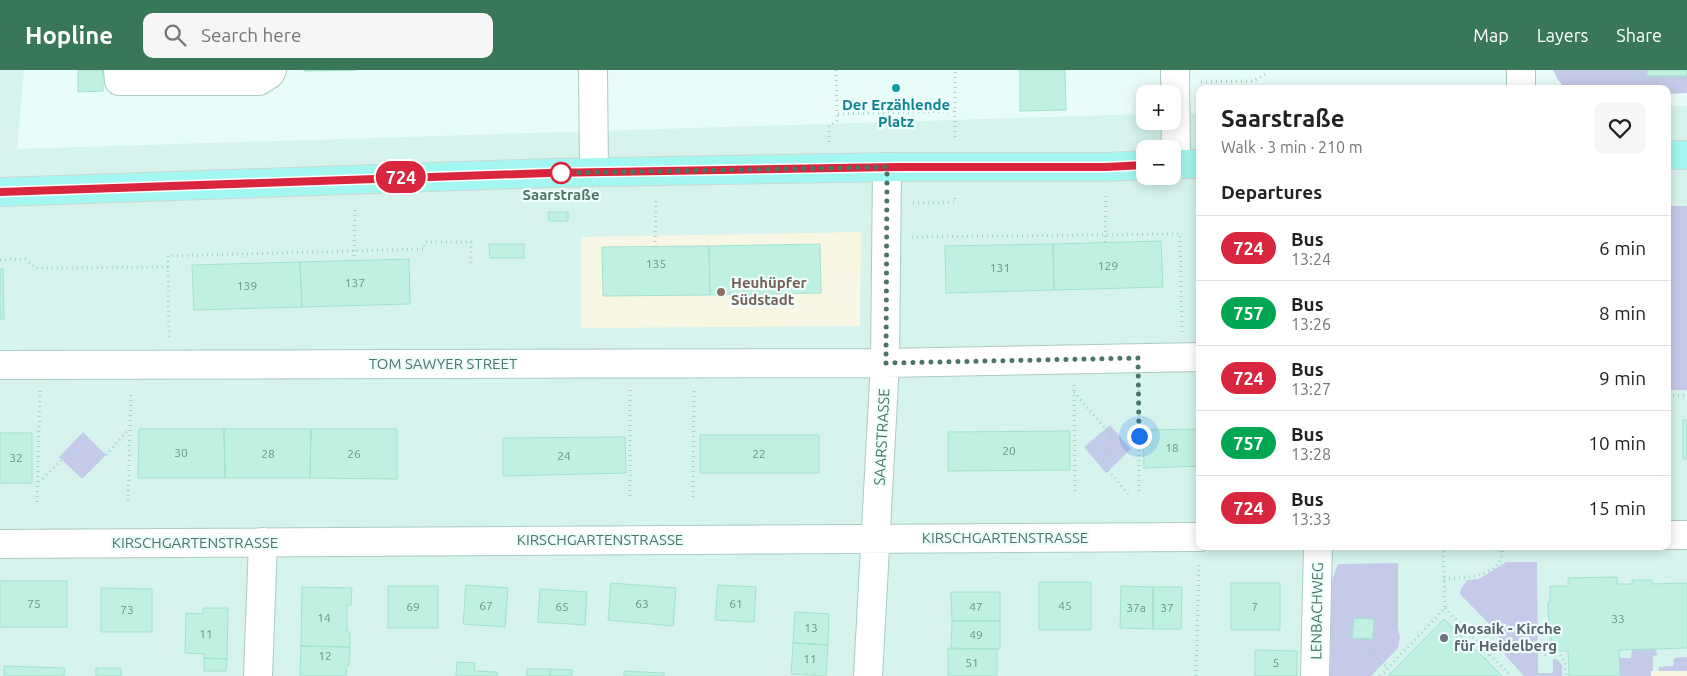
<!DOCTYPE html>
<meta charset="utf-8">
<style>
body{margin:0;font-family:Ubuntu,sans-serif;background:#f6f6f6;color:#222;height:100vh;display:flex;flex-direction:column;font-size:19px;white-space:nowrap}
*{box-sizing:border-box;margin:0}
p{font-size:16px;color:#767676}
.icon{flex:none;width:28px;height:28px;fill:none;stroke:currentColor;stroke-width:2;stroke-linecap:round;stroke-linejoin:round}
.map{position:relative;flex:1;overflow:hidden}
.panel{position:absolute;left:1196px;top:15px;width:475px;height:465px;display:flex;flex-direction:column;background:#fff;border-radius:10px;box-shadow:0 2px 12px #0003}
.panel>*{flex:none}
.badge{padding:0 10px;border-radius:16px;font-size:18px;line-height:32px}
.tools{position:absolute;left:1136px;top:15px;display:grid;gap:10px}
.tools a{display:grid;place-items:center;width:45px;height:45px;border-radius:10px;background:#fff;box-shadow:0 2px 12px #0003;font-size:25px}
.you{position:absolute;width:25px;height:25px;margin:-12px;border:4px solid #fff;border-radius:50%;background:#1a73e8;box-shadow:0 0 0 8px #1a73e833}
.map>.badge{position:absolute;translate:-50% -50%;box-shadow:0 0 0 2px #fff}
h2{padding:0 25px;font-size:19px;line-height:45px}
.round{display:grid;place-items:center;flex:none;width:52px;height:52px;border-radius:10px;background:#f6f6f6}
.overview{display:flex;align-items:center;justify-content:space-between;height:85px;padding:0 25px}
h1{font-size:24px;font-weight:600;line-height:38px}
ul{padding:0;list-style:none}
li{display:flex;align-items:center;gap:15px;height:65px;padding:0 25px;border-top:1px solid #e0e0e0}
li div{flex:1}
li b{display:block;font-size:19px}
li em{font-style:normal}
li .badge{min-width:55px;font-weight:700;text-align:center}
header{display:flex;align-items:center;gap:30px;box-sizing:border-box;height:70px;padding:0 25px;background:#387858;color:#fff}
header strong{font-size:24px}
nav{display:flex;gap:28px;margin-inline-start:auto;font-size:18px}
.search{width:350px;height:45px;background:#f6f6f6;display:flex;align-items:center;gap:12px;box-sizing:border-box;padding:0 18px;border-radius:10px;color:#767676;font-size:19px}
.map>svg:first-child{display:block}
.residential{fill:#d6f3ee;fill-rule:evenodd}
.education{fill:#f8f7e4}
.green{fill:#c6cae9}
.building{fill:#c0f0e1;stroke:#a1e2cc}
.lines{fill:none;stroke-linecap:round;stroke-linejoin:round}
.minor-casing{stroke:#abcbc2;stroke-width:30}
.major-casing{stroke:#cdd8d4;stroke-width:30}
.path{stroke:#a3d5c5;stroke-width:3;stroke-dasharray:1 4;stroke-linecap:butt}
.minor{stroke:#fff;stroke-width:28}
.major{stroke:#a3f7f0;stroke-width:28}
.line-casing{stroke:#fff;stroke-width:11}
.line{stroke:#d7263d;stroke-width:8}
.walk{stroke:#4c7566;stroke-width:5;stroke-dasharray:0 9}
.culture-dot{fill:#0f9aa8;stroke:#eefefd;stroke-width:2}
.stop-dot{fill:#fff;stroke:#d7263d;stroke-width:2.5}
.education-dot{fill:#8d6e63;stroke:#eefefd;stroke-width:2}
.worship-dot{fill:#6b7280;stroke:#eefefd;stroke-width:2}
.labels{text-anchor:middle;stroke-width:4.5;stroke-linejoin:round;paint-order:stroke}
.number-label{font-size:12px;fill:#699485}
.culture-label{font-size:15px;font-weight:bold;fill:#0d838f;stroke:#eefefd}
.stop-label{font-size:15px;font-weight:bold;fill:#4c7566;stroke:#eefefd}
.education-label{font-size:15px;font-weight:bold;fill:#785e54;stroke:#eefefd;text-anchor:start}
.street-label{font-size:15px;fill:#4c7566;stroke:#eefefd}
.worship-label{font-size:15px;font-weight:bold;fill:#5b616d;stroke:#eefefd;text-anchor:start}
</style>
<header>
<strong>Hopline</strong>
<div class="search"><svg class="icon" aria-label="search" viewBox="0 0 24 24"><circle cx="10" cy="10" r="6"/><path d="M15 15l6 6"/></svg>Search here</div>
<nav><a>Map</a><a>Layers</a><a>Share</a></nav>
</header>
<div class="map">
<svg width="1687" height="606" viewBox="0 0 1687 606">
<rect width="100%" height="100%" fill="#e8fcfa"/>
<path class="residential" d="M0 0H24L17 79 1145 44V51H1172L1173 43H1200V476H1668V36H1687V606H0ZM1145 79H1172V106H1145Z"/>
<path class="education" d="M861 162 860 256 581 258V167Z
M1651 601H1687V606H1651Z"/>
<path class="green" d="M1553 0H1687V23L1668 24V19H1565L1557 8Z
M1668 136H1687V320H1668Z
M1110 355 1131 379 1106 403 1084 377Z
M83 362 106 385 82 409 59 387Z
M1506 492H1537L1538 603H1553V589H1557L1562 595V606H1524L1505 585 1504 577 1506 574 1494 563 1496 561 1460 524 1461 519 1467 510 1479 509Z
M1398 493V559L1400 567 1398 578 1371 606H1330L1332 511 1338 494Z
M1655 579 1658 585 1653 586V601H1651V606H1620L1619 588H1631L1632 580Z
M1687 587V601H1659V597L1673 596 1674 588Z"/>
<path class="building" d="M78 0H103V21L78 22Z
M304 0H357L304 1Z
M1020 0H1065L1066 40 1020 41Z
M1647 0H1687V6H1647Z
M548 142H568V151H549Z
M1161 171 1163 217 1054 220 1053 174Z
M489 174H524V188H490Z
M820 174 821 223 710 225 709 176Z
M1053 174 1054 220 946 223 945 176Z
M709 176 710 225 603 226 602 177Z
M409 189 410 234 302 237 300 192Z
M300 192 302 237 194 240 192 195Z
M0 199H3L4 249H0Z
M1683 350H1687V389H1683Z
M139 359H224L225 408H138Z
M224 359H311L310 408H225Z
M311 359H397V409L310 408Z
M1200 359V396L1144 398 1143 360Z
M1070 361V400L948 401V362Z
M0 363H32V413H0Z
M700 365H819V403H700Z
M625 367 626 403 503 406V368Z
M1617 507V514H1632V510H1652V514L1687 513V578L1619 580 1620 606H1569L1568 581H1551V565H1549L1548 532H1550V516H1568V508Z
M0 511H67V557H0Z
M1039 512H1091V560H1039Z
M611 513 676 518 673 556 608 550Z
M1231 513H1280V560H1231Z
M466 515 508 518 505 557 463 554Z
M718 515 756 517 754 552 715 550Z
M388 516H438V558H388Z
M1121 516 1153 517V559L1120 558Z
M302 517 352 518 351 535H347V562H350V577L301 576Z
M1153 517H1182L1181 559H1153Z
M101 518 152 519V562H101Z
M540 519 587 522 585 555 538 552Z
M951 522H1000V551H952Z
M203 538H228L227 589 204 588V584L185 583 186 543 203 544Z
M795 542 829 544 828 575 793 573Z
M1354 548 1374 549 1373 569 1352 568Z
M1444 549 1485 589 1502 606H1388Z
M952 551H1000V579H951Z
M793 573 828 575 826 606 791 604Z
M301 576 350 577 349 595H347L346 606H300Z
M948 578 997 579V606H948Z
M1255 580 1297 581V606H1255Z
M204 588 227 589 226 601H204Z
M457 592 475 593 474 601 497 602V606H456Z
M4 596 65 598 64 606H4Z
M96 598H121V606H96Z
M527 599H550V606H527Z
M550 599 572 600V606H550Z
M624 601 664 603V606H624Z"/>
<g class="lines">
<g class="minor-casing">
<path id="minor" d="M118 0 119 11H259L270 4 272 0
M593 0 594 102
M1175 0 1176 94
M1521 0V19
M0 295 885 293 1200 287
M1668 465H1687
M0 474 1200 467
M258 606 263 472
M868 606 885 293 887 97
M1315 606 1318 476"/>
</g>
<g class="major-casing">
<path id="major" d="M1668 85H1687
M1172 94H1200
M0 122 548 103 898 97H1106L1145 95"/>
</g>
<path class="path" d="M836 0 837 44 955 41V0
M1201 12 1253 11 1266 4
M955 41V71
M829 72V56L837 51V44
M913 133 955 132V125
M912 167 1180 164 1182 262
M1105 172 1106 122
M655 177 656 127
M0 190 25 189 36 198 168 197 169 268
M354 191 355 137
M168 197V186L424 179 425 172H471V193
M1074 315 1075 425
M1139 315V424
M630 320V427
M1074 322 1111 365 1103 394 1128 424
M1668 326 1687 325
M106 385 129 359
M39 412 62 390
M693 427 694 320
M128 431 131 322
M37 432 40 321
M1444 509C1460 508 1495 507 1501 488 1502 485 1502 480 1502 476
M1445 538 1511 606
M1364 569V576L1388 598
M1545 585H1560L1565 592 1566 606
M1485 589 1489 584
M1196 606 1199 493
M1380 606 1445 538 1443 476"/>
<use href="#minor" class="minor"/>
<use href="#major" class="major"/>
</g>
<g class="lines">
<g class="line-casing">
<path id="line" d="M0 122 548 103 898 97H1106L1145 95"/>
</g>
<use href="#line" class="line"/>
<path class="walk" d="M561 103 887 97 886 293 1138 288 1139 366"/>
</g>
<circle class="culture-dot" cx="896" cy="18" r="5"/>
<circle class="stop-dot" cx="561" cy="103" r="10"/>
<circle class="education-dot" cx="721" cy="222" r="5"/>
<circle class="worship-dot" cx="1444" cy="568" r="5"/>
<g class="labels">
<g class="number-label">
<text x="656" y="198">135</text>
<text x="1108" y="200">129</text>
<text x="1000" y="202">131</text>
<text x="355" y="217">137</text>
<text x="247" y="220">139</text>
<text x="1172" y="382">18</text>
<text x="1009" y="385">20</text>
<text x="181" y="387">30</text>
<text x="268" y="388">28</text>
<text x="354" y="388">26</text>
<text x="759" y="388">22</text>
<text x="564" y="390">24</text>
<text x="16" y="392">32</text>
<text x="34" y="538">75</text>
<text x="642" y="538">63</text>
<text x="736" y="538">61</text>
<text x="486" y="540">67</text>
<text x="1065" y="540">45</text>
<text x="413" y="541">69</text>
<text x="562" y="541">65</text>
<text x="976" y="541">47</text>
<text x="1255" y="541">7</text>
<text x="1136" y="542">37a</text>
<text x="1167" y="542">37</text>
<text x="127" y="544">73</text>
<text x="324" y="552">14</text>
<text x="1618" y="553">33</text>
<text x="811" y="562">13</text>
<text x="206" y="568">11</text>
<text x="976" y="569">49</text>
<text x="325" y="590">12</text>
<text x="810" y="593">11</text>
<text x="972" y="597">51</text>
<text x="1276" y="597">5</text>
</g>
<g class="culture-label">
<text x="896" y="40">Der Erzählende<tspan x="896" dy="17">Platz</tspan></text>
</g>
<g class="stop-label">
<text x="561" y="130">Saarstraße</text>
</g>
<g class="education-label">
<text x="731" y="218">Heuhüpfer<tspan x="731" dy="17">Südstadt</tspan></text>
</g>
<g class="street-label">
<text x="443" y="299">TOM SAWYER STREET</text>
<text transform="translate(882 367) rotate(-87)" y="5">SAARSTRASSE</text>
<text x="1005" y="473">KIRSCHGARTENSTRASSE</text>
<text x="600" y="475">KIRSCHGARTENSTRASSE</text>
<text x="195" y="478">KIRSCHGARTENSTRASSE</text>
<text transform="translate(1317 541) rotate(-89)" y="5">LENBACHWEG</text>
</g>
<g class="worship-label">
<text x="1454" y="564">Mosaik - Kirche<tspan x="1454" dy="17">für Heidelberg</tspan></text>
</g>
</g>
</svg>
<div class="tools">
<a>+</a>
<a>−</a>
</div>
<div class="you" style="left:1139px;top:366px"></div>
<b class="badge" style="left:401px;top:107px;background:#d7263d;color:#fff">724</b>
<section class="panel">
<div class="overview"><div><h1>Saarstraße</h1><p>Walk · 3 min · 210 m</p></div><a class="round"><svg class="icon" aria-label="heart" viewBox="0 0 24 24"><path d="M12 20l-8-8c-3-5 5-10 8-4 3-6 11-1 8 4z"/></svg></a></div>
<h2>Departures</h2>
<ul>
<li><span class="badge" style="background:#d7263d;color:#fff">724</span><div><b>Bus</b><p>13:24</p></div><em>6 min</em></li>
<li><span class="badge" style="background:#00a651;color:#fff">757</span><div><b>Bus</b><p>13:26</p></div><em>8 min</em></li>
<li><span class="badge" style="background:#d7263d;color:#fff">724</span><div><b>Bus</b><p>13:27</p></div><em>9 min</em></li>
<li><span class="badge" style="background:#00a651;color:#fff">757</span><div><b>Bus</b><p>13:28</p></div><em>10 min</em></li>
<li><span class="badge" style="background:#d7263d;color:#fff">724</span><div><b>Bus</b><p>13:33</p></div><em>15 min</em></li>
</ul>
</section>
</div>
